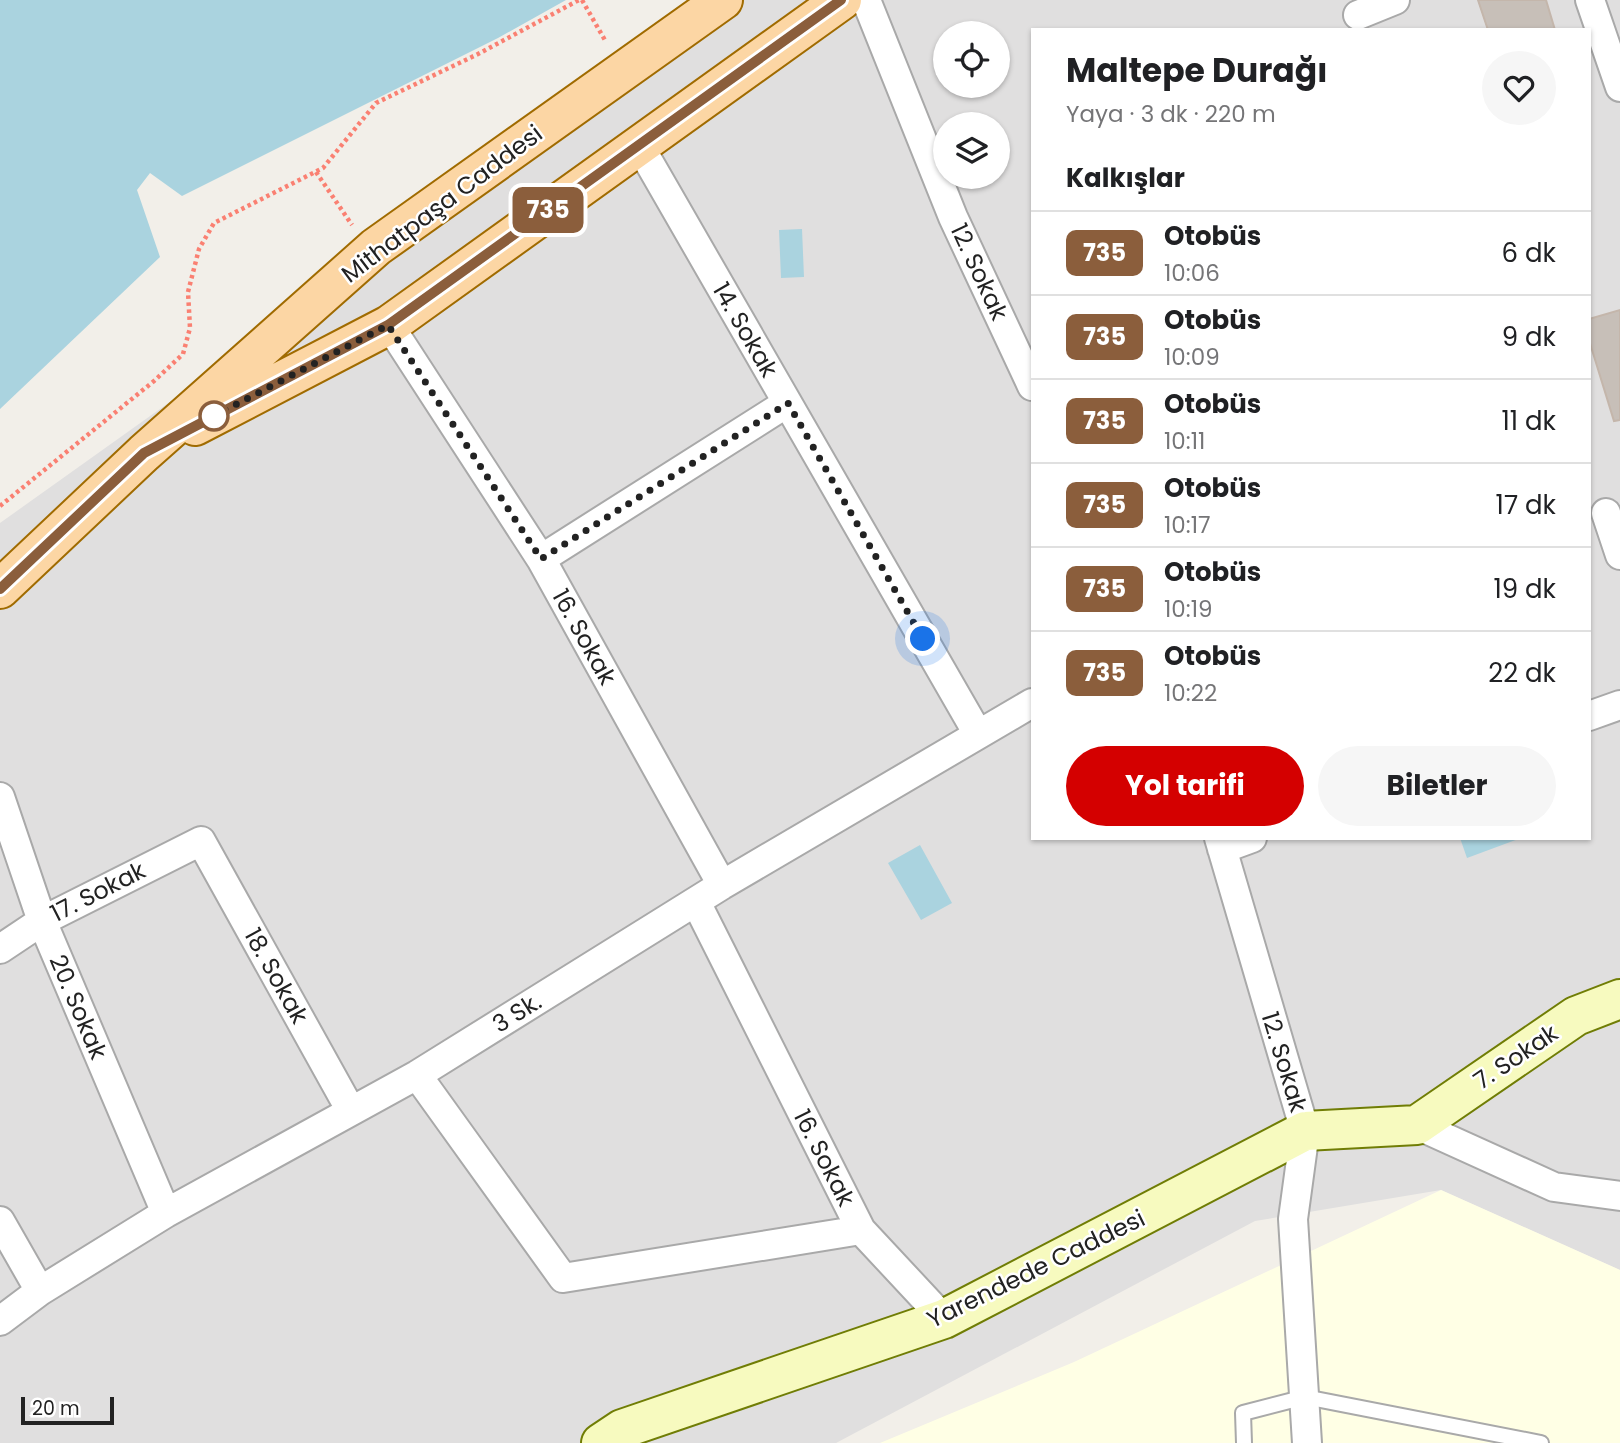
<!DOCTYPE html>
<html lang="tr">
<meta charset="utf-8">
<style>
body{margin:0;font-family:Poppins,sans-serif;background:#f6f6f6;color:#202124;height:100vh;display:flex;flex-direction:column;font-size:26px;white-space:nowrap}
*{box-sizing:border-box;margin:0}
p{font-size:23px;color:#757577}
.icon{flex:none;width:38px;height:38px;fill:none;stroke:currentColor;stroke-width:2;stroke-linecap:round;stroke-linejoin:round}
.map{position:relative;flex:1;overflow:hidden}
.side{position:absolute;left:1031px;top:28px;width:560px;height:812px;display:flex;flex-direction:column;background:#fff;border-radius:0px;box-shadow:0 2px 5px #0004}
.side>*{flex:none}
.badge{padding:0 14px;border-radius:10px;font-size:24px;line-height:46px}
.buttons{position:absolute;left:933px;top:21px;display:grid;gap:14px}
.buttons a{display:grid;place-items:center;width:77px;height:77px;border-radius:50%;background:#fff;box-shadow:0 2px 5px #0004;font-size:35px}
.scale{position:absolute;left:21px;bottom:18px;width:93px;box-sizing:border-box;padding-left:7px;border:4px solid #222;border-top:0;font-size:19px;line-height:24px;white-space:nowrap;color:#222;-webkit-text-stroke:5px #fff;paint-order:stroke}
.you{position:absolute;width:35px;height:35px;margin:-18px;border:5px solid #fff;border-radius:50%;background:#1a73e8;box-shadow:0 0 0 10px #1a73e833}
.map>.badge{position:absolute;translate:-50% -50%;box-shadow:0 0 0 4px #fff}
h2{padding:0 35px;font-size:26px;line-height:63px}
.round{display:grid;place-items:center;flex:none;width:74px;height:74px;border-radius:37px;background:#f6f6f6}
.headline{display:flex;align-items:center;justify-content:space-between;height:119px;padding:0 35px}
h1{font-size:33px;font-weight:700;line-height:52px}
.cta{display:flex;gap:14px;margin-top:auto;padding:14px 35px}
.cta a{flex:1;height:80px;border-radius:42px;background:#d40000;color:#fff;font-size:28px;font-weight:700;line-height:80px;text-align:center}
.cta a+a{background:#f6f6f6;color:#202124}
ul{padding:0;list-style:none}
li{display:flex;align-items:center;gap:21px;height:84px;padding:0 35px;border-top:2px solid #e0e0e0}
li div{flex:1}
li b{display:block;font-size:26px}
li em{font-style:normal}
li .badge{min-width:77px;font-weight:700;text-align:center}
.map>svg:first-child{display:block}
.residential{fill:#e0dfdf;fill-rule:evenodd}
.education{fill:#ffffe5}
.water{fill:#aad3df}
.building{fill:#c7bfb8;stroke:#c4b6ab;stroke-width:2}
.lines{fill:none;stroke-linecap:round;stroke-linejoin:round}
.lane-casing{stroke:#a9a9a9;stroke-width:18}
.street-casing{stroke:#a9a9a9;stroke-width:32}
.secondary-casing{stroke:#707d05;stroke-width:42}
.primary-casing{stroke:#a06b00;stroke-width:42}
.path{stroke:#fa8072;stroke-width:4.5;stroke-dasharray:3.5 3.5;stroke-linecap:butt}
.lane{stroke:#fff;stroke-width:14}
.street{stroke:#fff;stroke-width:28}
.secondary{stroke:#f7fabf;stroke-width:38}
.primary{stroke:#fcd6a4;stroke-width:38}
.line-casing{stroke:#fff;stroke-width:16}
.line{stroke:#8b5e3c;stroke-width:10}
.walk{stroke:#222;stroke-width:7;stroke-dasharray:0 12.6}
.stop-dot{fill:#fff;stroke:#8b5e3c;stroke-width:3.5}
.labels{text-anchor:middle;stroke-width:5;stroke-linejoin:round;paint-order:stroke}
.street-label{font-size:24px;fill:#222;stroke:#fff}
</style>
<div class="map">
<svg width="1620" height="1443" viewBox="0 0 1620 1443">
<rect width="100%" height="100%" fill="#f2efe9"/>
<path class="residential" d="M734 0H1620V1270L1441 1190 1255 1221 836 1443H0V523ZM1032 30H1589V838H1032ZM945 33H998V86H945ZM945 124H998V177H945Z"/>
<path class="education" d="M1441 1190 1620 1270V1443H880L1074 1362Z"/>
<path class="water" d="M0 0H566L498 38 182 196 150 173 137 190 160 257 0 409Z
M802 229 804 277 781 278 779 230Z
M1460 838H1521L1467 858Z
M920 845 952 903 921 920 888 863Z"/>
<path class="building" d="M1478 0H1546L1555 30H1488Z
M1620 310V420L1614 421 1589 340V319Z"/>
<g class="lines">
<g class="lane-casing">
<path id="lane" d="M1244 1443 1243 1413 1305 1397 1541 1443"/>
</g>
<g class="street-casing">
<path id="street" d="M866 0 953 217 1032 386
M1590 0 1620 87
M1358 15 1395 0
M639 145 978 734
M389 325 541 559 722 885
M1606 513 1620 555
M541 559 787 403
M1589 716 1620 705
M0 797 42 921 166 1213
M1219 838 1305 1131 1293 1219 1307 1443
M1222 849 1252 838
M696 902 861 1230 944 1319
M0 949 42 921 201 841 351 1111
M417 1075 563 1278 861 1230
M1417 1125 1554 1187 1620 1196
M0 1221 40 1291
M0 1321 40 1291 166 1213 417 1075 722 885 1032 703"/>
</g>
<g class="secondary-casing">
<path id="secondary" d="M601 1443 622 1429 944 1319 1305 1131 1417 1125 1576 1016 1620 999"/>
</g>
<g class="primary-casing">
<path id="primary" d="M195 426 389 325 842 0
M0 589 144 453 376 247 723 0"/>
</g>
<path class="path" d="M582 0 606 42
M316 172 352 225
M0 506 154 381 183 354 190 328 188 292 199 249 214 223 323 168 376 103 478 54 579 0"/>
<use href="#lane" class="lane"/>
<use href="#street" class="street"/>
<use href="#secondary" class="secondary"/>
<use href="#primary" class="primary"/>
</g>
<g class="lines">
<g class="line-casing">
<path id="line" d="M0 589 144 453 388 325 841 0"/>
</g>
<use href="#line" class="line"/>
<path class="walk" d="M214 416 388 325 541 559 788 403 923 639"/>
</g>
<circle class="stop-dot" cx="214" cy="416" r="14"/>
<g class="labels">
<g class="street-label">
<text transform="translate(442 204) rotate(-37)" y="8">Mithatpaşa Caddesi</text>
<text transform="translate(979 272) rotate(65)" y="8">12. Sokak</text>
<text transform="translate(745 330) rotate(60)" y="8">14. Sokak</text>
<text transform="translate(584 637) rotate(61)" y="8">16. Sokak</text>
<text transform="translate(98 892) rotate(-27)" y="8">17. Sokak</text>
<text transform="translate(276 976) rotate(61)" y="8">18. Sokak</text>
<text transform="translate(78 1007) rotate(67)" y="8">20. Sokak</text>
<text transform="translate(517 1013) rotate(-32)" y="8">3 Sk.</text>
<text transform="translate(1516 1057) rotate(-34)" y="8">7. Sokak</text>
<text transform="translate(1284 1062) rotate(73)" y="8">12. Sokak</text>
<text transform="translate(824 1158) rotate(63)" y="8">16. Sokak</text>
<text transform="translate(1036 1269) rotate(-26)" y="8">Yarendede Caddesi</text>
</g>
</g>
</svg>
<div class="buttons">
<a><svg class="icon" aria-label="locate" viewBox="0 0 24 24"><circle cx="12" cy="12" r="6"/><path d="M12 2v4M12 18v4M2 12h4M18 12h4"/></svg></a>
<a><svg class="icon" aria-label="layers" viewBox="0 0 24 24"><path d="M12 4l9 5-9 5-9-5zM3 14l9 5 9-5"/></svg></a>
</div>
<div class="scale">20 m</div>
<div class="you" style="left:923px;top:639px"></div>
<b class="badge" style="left:548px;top:210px;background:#8b5e3c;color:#fff">735</b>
<section class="side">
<div class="headline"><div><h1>Maltepe Durağı</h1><p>Yaya · 3 dk · 220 m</p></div><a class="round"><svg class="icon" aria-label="heart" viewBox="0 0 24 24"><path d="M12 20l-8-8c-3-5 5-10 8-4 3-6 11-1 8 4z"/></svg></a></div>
<h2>Kalkışlar</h2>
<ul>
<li><span class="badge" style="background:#8b5e3c;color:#fff">735</span><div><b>Otobüs</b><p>10:06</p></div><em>6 dk</em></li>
<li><span class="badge" style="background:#8b5e3c;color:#fff">735</span><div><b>Otobüs</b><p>10:09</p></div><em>9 dk</em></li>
<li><span class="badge" style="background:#8b5e3c;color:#fff">735</span><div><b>Otobüs</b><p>10:11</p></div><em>11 dk</em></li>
<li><span class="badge" style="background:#8b5e3c;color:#fff">735</span><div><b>Otobüs</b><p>10:17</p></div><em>17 dk</em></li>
<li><span class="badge" style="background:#8b5e3c;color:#fff">735</span><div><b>Otobüs</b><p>10:19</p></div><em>19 dk</em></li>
<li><span class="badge" style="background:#8b5e3c;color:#fff">735</span><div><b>Otobüs</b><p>10:22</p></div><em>22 dk</em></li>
</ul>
<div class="cta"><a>Yol tarifi</a><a>Biletler</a></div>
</section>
</div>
